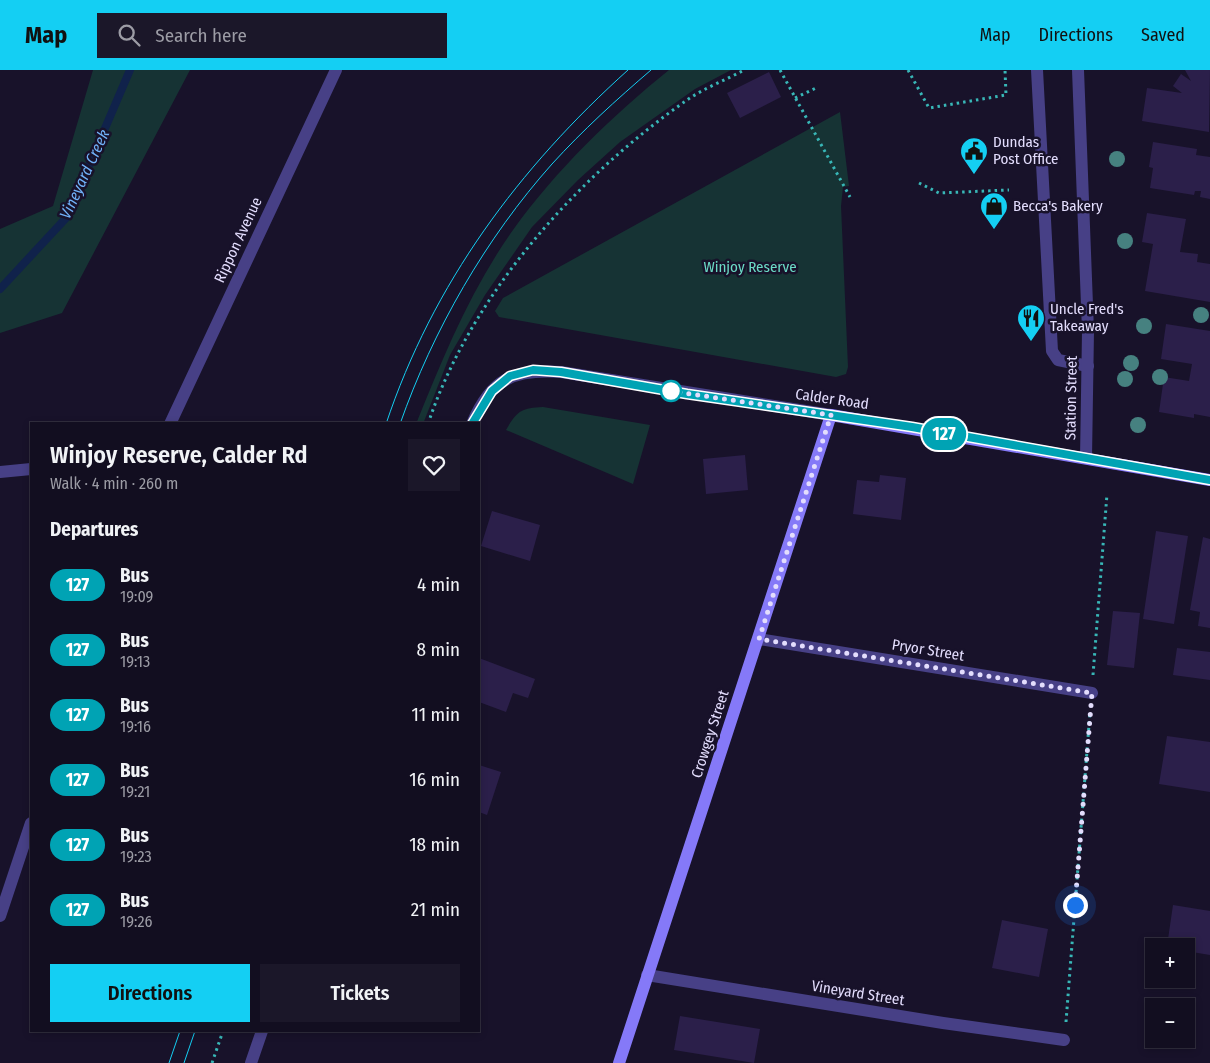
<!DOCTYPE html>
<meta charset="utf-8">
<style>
body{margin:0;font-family:"Fira Sans Condensed",sans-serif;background:#1b1729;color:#f1f3f6;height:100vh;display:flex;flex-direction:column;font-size:19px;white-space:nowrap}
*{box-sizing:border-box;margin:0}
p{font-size:16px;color:#9c9ca5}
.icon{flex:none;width:28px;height:28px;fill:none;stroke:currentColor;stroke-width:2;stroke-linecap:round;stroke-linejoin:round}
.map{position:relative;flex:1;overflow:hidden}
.side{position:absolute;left:30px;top:352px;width:450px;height:610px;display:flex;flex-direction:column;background:#120e20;border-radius:0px;box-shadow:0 2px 8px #0003,0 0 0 1px #312e3e}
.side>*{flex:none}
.badge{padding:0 10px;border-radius:16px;font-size:18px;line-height:32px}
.controls{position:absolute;left:1145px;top:868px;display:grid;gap:10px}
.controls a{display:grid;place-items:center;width:50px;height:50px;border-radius:0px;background:#120e20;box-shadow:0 2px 8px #0003,0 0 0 1px #312e3e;font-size:25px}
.you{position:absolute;width:25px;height:25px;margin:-12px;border:4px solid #fff;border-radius:50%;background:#1a73e8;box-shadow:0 0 0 8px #1a73e833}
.map>.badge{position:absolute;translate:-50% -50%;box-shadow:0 0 0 2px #fff}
h2{padding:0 20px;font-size:19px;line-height:45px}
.round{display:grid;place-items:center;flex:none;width:52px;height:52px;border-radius:0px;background:#1b1729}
.head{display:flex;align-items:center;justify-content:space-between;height:85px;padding:0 20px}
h1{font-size:24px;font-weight:600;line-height:38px}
.cta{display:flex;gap:10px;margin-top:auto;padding:10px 20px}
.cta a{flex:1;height:58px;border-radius:0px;background:#14cff3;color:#111;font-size:20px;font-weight:600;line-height:58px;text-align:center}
.cta a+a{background:#1b1729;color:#f1f3f6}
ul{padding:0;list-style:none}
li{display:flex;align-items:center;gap:15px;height:65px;padding:0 20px}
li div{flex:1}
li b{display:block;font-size:19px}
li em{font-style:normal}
li .badge{min-width:55px;font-weight:700;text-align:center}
header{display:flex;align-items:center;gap:30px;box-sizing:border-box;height:70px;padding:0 25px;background:#14cff3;color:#111}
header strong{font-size:24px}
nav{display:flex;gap:28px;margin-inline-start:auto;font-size:18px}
.search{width:350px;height:45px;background:#1b1729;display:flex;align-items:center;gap:12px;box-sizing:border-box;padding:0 18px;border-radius:0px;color:#9c9ca5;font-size:19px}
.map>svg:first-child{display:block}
.green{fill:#163334}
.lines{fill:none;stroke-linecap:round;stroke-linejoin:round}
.stream{stroke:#10224b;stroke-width:8}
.building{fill:#2b1f4a}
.path{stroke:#38b7b7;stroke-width:3;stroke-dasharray:2.5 4;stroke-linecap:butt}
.lane{stroke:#474086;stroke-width:12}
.street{stroke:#474086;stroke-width:12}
.secondary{stroke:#8579f8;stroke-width:12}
.tram{stroke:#14cff3;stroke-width:1}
.tree{fill:#468180}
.line-casing{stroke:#fff;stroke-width:11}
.line{stroke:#00a3b4;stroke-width:8}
.walk{stroke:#e3ddfd;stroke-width:5;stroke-dasharray:0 9}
.stop-dot{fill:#fff;stroke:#00a3b4;stroke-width:2.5}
.labels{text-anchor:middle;stroke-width:5;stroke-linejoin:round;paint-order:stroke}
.poi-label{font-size:15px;fill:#e3ddfd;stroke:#18122a;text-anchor:start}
.street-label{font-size:15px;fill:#e3ddfd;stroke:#18122a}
.park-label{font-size:15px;fill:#6bdbc6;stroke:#18122a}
.water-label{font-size:16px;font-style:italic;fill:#71b1f8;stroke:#18122a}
</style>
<header>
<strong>Map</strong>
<div class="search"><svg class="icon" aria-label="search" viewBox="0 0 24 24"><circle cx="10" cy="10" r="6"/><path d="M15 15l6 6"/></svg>Search here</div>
<nav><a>Map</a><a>Directions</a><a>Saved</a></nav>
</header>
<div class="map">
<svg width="1210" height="993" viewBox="0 0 1210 993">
<rect width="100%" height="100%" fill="#18122a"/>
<path class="green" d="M93 0H190L62 243 0 263V159L53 136Z
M669 0H731L695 19 620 72 578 110 532 157 485 225 450 285 423 354H416C443 287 471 219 513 160 556 100 612 46 669 0Z
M840 42 849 116 843 117 841 136 848 297 846 304 836 307 499 247 495 241 503 228Z
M543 337 650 355 633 414 506 360C517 341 521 338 543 337Z"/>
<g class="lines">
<path class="stream" d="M0 219 67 147 130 0"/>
</g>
<path class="building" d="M1185 0H1210L1209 62 1142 51 1147 18 1182 23 1173 16 1181 4 1191 11Z
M769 2 781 27 740 48 727 23Z
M1153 72 1197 79 1196 85 1210 87V129L1200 127 1201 121H1195L1194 125 1150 118 1153 98 1149 97Z
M1147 143 1186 149 1180 182 1198 184 1197 192 1210 194V232L1145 221 1153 174 1142 172Z
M1166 254 1210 261V347L1194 344V348L1159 342 1164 307 1189 311 1192 294 1161 289Z
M745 385 748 420 706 424 703 389Z
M880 405 906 408 901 450 853 444 857 410 879 412Z
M492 441 540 455 530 491 481 476Z
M1156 461 1188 466 1174 554 1143 549Z
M1203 467 1210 469V558L1198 556 1200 542 1190 540Z
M1113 541 1140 543 1134 598 1107 595Z
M1177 578 1210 582V610L1173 605Z
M479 588 535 609 528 628 513 623 506 642 479 632Z
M1167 666 1210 672V722L1159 714Z
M479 695 501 702 487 745 479 742Z
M1173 835 1210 841V885L1186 881V876H1167Z
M1002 850 1048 859 1039 907 992 898Z
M680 946 760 959 754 993 674 980Z"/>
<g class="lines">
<path class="path" d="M780 0 850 127
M908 0 929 38 1006 25 1005 0
M795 28 818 17
M919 113 939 123 1009 120
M428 354C471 224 577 107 687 30 704 18 726 10 744 0
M1093 605 1107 424
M1066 952 1090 642
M212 993 223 961"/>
<path class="lane" d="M1037 0 1052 281 1058 290 1088 296"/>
<path class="street" d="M1078 0 1088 261 1086 388
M170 354 336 0
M472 354C491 308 514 299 561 302L831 345
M0 402 31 399
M759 569 1092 623
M0 846 31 753
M647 905 943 953 1064 970
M251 993 262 961"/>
<path class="secondary" d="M619 993 831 345 1210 410"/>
<path class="tram" d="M386 354C433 213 519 98 628 0
M400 354C433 260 486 168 552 94 583 60 616 30 651 0
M169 993 180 961
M184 993 195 961"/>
</g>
<g class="tree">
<circle cx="1117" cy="89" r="8"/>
<circle cx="1125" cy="171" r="8"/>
<circle cx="1201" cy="245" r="8"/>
<circle cx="1144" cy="256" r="8"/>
<circle cx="1131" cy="293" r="8"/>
<circle cx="1160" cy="307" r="8"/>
<circle cx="1125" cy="309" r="8"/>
<circle cx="1138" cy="355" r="8"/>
</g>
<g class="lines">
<g class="line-casing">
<path id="line" d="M472 354 492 321 510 306 533 300 561 302 687 324 912 357 1210 410"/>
</g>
<use href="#line" class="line"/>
<path class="walk" d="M671 321 831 345 759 569 1092 623 1075 835"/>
</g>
<defs>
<g id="civic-pin" transform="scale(1.4375)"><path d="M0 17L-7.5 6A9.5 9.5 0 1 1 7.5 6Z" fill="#14cff3" stroke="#18122a"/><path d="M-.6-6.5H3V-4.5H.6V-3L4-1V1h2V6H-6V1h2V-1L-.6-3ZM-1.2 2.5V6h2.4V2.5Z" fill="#111"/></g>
<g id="shop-pin" transform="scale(1.4375)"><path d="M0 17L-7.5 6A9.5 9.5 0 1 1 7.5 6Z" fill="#14cff3" stroke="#18122a"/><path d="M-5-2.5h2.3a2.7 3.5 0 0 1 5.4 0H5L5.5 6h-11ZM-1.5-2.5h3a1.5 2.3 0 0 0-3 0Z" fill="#111"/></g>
<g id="restaurant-pin" transform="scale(1.4375)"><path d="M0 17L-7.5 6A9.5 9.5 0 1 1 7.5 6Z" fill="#14cff3" stroke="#18122a"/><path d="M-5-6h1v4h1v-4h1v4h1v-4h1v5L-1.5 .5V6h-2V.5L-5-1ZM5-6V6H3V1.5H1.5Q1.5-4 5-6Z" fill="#111"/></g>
</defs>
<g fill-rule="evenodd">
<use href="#civic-pin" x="974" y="81"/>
<use href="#shop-pin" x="994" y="136"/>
<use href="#restaurant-pin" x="1031" y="248"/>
</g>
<circle class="stop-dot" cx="671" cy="321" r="10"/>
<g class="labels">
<g class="poi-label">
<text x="993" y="77">Dundas<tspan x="993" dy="17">Post Office</tspan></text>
<text x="1013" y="141">Becca's Bakery</text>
<text x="1050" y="244">Uncle Fred's<tspan x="1050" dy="17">Takeaway</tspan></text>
</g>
<g class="street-label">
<text transform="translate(238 170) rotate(-65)" y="5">Rippon Avenue</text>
<text transform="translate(1071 328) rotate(-89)" y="5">Station Street</text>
<text transform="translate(832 329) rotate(8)" y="5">Calder Road</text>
<text transform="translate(928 580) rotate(9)" y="5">Pryor Street</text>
<text transform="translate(710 664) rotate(-72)" y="5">Crowgey Street</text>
<text transform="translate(858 923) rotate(9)" y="5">Vineyard Street</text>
</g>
<g class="park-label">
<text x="750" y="202">Winjoy Reserve</text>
</g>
<g class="water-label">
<text transform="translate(84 104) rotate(-65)" y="6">Vineyard Creek</text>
</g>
</g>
</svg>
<div class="controls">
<a>+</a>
<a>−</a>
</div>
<div class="you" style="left:1075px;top:835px"></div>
<b class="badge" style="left:944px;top:364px;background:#00a3b4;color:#fff">127</b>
<section class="side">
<div class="head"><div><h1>Winjoy Reserve, Calder Rd</h1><p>Walk · 4 min · 260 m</p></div><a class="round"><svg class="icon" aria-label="heart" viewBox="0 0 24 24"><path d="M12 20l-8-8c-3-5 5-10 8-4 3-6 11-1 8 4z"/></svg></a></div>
<h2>Departures</h2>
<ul>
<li><span class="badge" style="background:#00a3b4;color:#fff">127</span><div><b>Bus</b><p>19:09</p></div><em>4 min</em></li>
<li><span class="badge" style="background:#00a3b4;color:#fff">127</span><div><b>Bus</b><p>19:13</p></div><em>8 min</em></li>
<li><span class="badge" style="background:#00a3b4;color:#fff">127</span><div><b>Bus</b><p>19:16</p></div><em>11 min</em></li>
<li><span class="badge" style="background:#00a3b4;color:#fff">127</span><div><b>Bus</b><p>19:21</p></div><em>16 min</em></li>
<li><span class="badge" style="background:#00a3b4;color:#fff">127</span><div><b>Bus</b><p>19:23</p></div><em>18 min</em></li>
<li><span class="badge" style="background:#00a3b4;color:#fff">127</span><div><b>Bus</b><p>19:26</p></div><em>21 min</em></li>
</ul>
<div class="cta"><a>Directions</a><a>Tickets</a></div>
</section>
</div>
